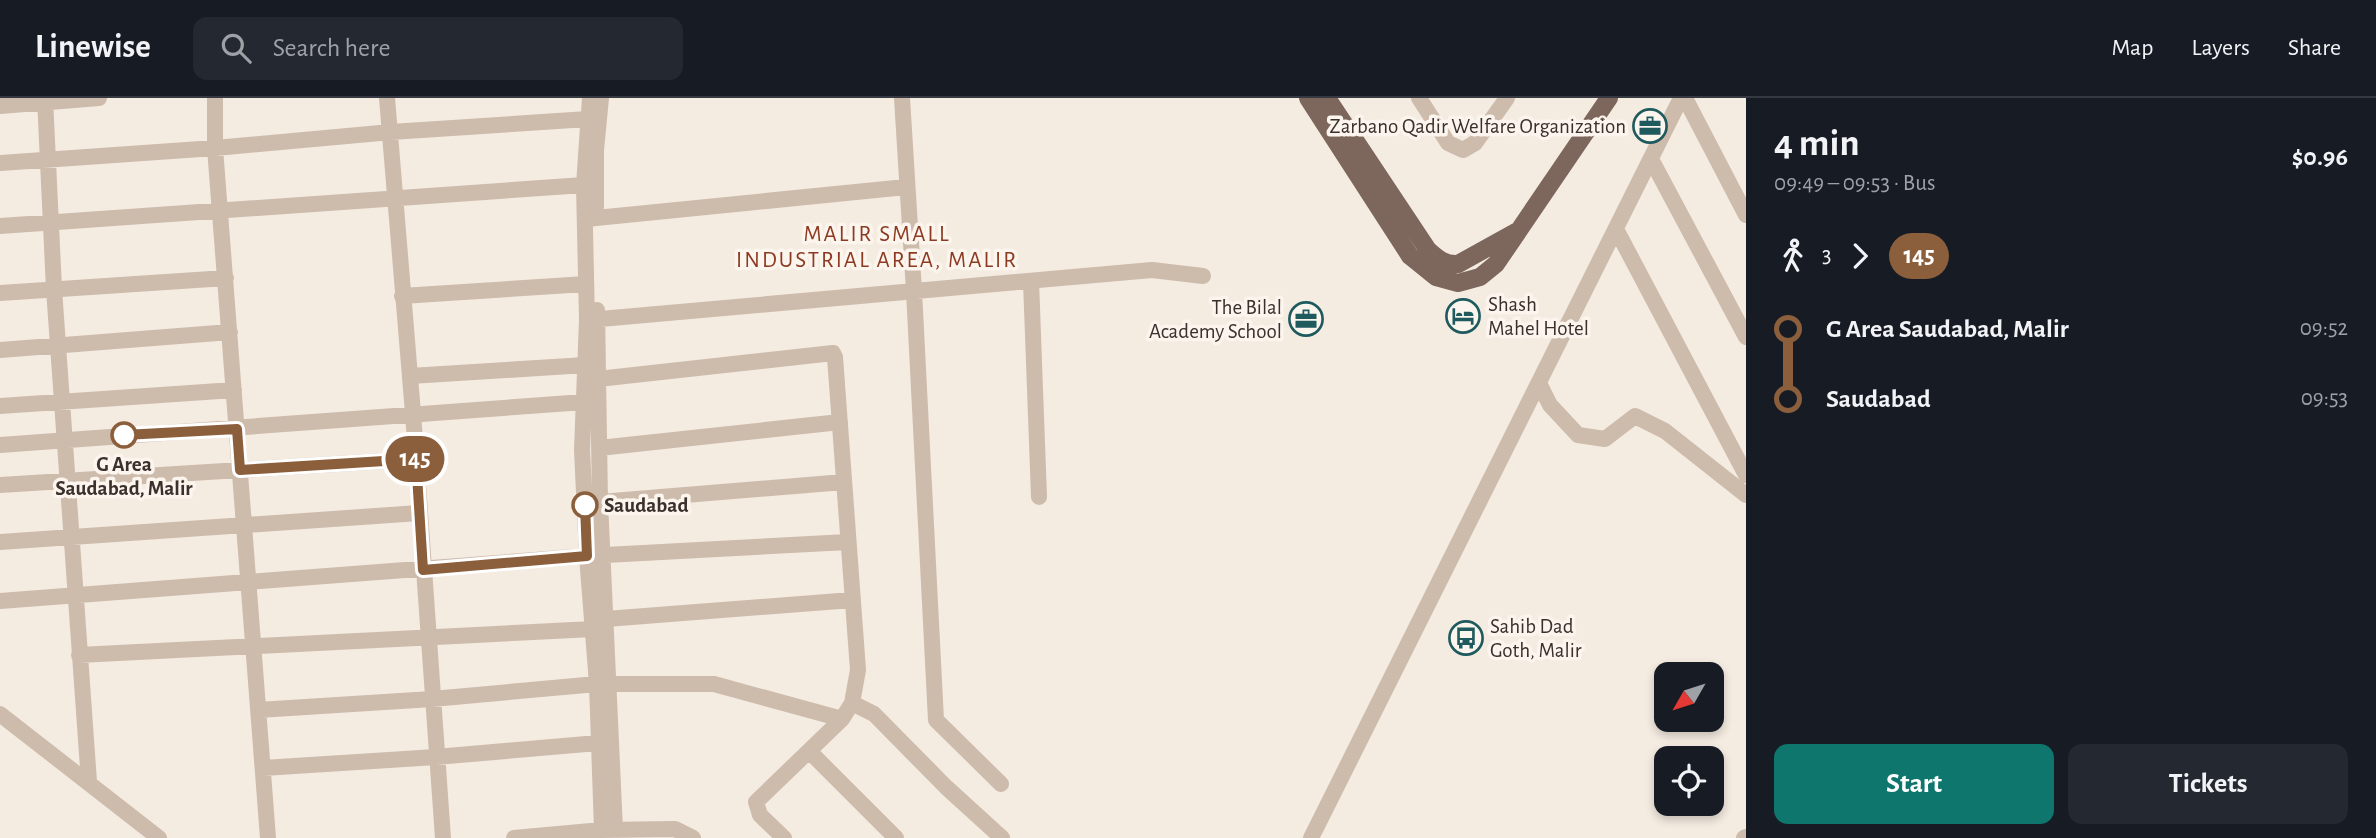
<!DOCTYPE html>
<meta charset="utf-8">
<style>
body{margin:0;font-family:"Alegreya Sans",sans-serif;background:#242831;color:#f1f3f6;height:100vh;display:flex;flex-direction:column;font-size:26px;white-space:nowrap}
*{box-sizing:border-box;margin:0}
p{font-size:23px;color:#9ea1a6}
.icon{flex:none;width:38px;height:38px;fill:none;stroke:currentColor;stroke-width:2;stroke-linecap:round;stroke-linejoin:round}
.map{position:relative;flex:1;overflow:hidden}
.drawer{display:flex;flex-direction:column;background:#171b24;width:630px}
.drawer>*{flex:none}
.badge{padding:0 14px;border-radius:23px;font-size:24px;line-height:46px}
.needle{width:46px;rotate:231deg}
.tools{position:absolute;left:1654px;top:564px;display:grid;gap:14px}
.tools a{display:grid;place-items:center;width:70px;height:70px;border-radius:14px;background:#171b24;box-shadow:0 4px 10px #0003;font-size:35px}
.map>.badge{position:absolute;translate:-50% -50%;box-shadow:0 0 0 4px #fff}
.legs{display:flex;align-items:center;gap:10px;height:77px;padding:0 28px;font-size:23px}
.legs p{margin-inline-start:auto}
.summary{display:flex;align-items:center;justify-content:space-between;height:119px;padding:0 28px}
h1{font-size:38px;font-weight:700;line-height:52px}
.button{display:flex;gap:14px;margin-top:auto;padding:14px 28px}
.button a{flex:1;height:80px;border-radius:14px;background:#0f766e;color:#fff;font-size:28px;font-weight:700;line-height:80px;text-align:center}
.button a+a{background:#242831;color:#f1f3f6}
ul{padding:0 28px;list-style:none}
li{display:flex;align-items:center;gap:24px;height:70px;font-size:26px}
li i{display:grid;place-items:center;width:10px;height:100%;margin:0 9px;background:currentColor}
li i::after{content:'';width:18px;height:18px;margin:-9px;border:5px solid;border-radius:50%;background:#171b24}
li p{margin-inline-start:auto}
li:first-child i{background:linear-gradient(#0000 50%,currentColor 0)}
li:last-child i{background:linear-gradient(currentColor 50%,#0000 0)}
header{display:flex;align-items:center;gap:42px;box-sizing:border-box;height:98px;padding:0 35px;background:#171b24;border-bottom:2px solid #363941}
header strong{font-size:33px}
nav{display:flex;gap:38px;margin-inline-start:auto;font-size:24px}
.search{width:490px;height:63px;background:#242831;display:flex;align-items:center;gap:18px;box-sizing:border-box;padding:0 24px;border-radius:14px;color:#9ea1a6;font-size:26px}
main{display:flex;flex:1;min-height:0}
.map>svg:first-child{display:block}
.lines{fill:none;stroke-linecap:round;stroke-linejoin:round}
.minor{stroke:#cdbbac;stroke-width:16}
.major{stroke:#7d675c;stroke-width:18}
.line-1-casing{stroke:#fff;stroke-width:16}
.line-1{stroke:#8b5e3c;stroke-width:10}
.stop-1-dot{fill:#fff;stroke:#8b5e3c;stroke-width:3.5}
.labels{text-anchor:middle;stroke-width:7;stroke-linejoin:round;paint-order:stroke}
.poi-label{font-size:21px;fill:#3b302b;stroke:#fbf5ee;text-anchor:end}
.stop-label{font-size:21px;font-weight:bold;fill:#3b302b;stroke:#fbf5ee}
.neighbourhood-label{font-size:23px;letter-spacing:2px;fill:#8c3b22;stroke:#fbf5ee}
</style>
<header>
<strong>Linewise</strong>
<div class="search"><svg class="icon" aria-label="search" viewBox="0 0 24 24"><circle cx="10" cy="10" r="6"/><path d="M15 15l6 6"/></svg>Search here</div>
<nav><a>Map</a><a>Layers</a><a>Share</a></nav>
</header>
<main>
<div class="map">
<svg width="1746" height="740" viewBox="0 0 1746 740">
<rect width="100%" height="100%" fill="#f4ebe1"/>
<g class="lines">
<path class="minor" d="M45 0 54 191 89 684
M215 0V50L268 740
M387 0 413 315 443 740
M590 0 584 87 587 222 582 352 587 458 597 586 602 732
M902 0 914 193 936 622 1001 686
M1419 0 1448 45 1463 52 1475 45 1507 0
M1685 0 1746 117
M0 8 99 0
M1651 61 1746 239
M0 65 215 50 391 34 588 21
M596 109V52L601 0
M586 121 906 89
M0 128 584 87
M1616 131 1746 377
M1031 183 1039 399
M0 195 226 180
M402 198 586 186
M597 212 600 404 615 732
M589 222 1152 172 1203 178
M0 252 230 234
M410 278 586 267
M598 281 833 255 835 259 858 572 852 605 842 621 756 704 760 717 784 740
M1539 285 1550 307 1578 337 1605 341 1635 318 1665 333 1746 397
M0 308 234 292
M0 347 584 304
M599 350 840 324
M0 387 416 361
M600 404 844 384
M0 444 419 415
M0 503 587 458 848 444
M606 521 852 502
M79 557 593 531
M852 605 874 616 946 689 1002 740
M258 612 432 601 597 586H714L842 621
M0 616 159 740
M809 653 896 740
M263 670 436 659 598 645
M514 740 602 732 675 731 693 740
M1311 740 1681 0
M1744 740 1746 739"/>
<path class="major" d="M1308 0 1410 158 1436 179 1458 185 1480 179 1496 166 1609 0
M1327 0 1428 152C1438 161 1445 167 1458 166L1516 134"/>
</g>
<g class="lines">
<g class="line-1-casing">
<path id="line-1" d="M124 337 237 331 240 372 416 361 423 472 587 458 585 407"/>
</g>
<use href="#line-1" class="line-1"/>
</g>
<defs>
<g id="office-ring" transform="scale(1.75)"><circle r="9.5" fill="#fbf5ee" stroke="#1f5a5e" stroke-width="1.5"/><path d="M-6-3h4V-5.5h4V-3h4V5H-6ZM-1-4.5V-3h2v-1.5ZM-6 0V1H6V0Z" fill="#1f5a5e"/></g>
<g id="hotel-ring" transform="scale(1.75)"><circle r="9.5" fill="#fbf5ee" stroke="#1f5a5e" stroke-width="1.5"/><path d="M-6-4.5h1.5V1H6V5H4.5V3h-9V5H-6ZM-4 0a1.8 1.8 0 1 1 3.6 0ZM.5 0V-2.5h3Q6-2.5 6 0Z" fill="#1f5a5e"/></g>
<g id="bus-ring" transform="scale(1.75)"><circle r="9.5" fill="#fbf5ee" stroke="#1f5a5e" stroke-width="1.5"/><path d="M-5-6H5V4H4V6H2V4H-2V6H-4V4H-5ZM-3.5-4V0h7V-4ZM-3.5 1.2v1.5H-2V1.2ZM2 1.2v1.5H3.5V1.2Z" fill="#1f5a5e"/></g>
</defs>
<g fill-rule="evenodd">
<use href="#office-ring" x="1650" y="28"/>
<use href="#hotel-ring" x="1463" y="218"/>
<use href="#office-ring" x="1306" y="221"/>
<use href="#bus-ring" x="1466" y="540"/>
</g>
<g class="stop-1-dot">
<circle cx="124" cy="337" r="12"/>
<circle cx="585" cy="407" r="12"/>
</g>
<g class="labels">
<g class="poi-label">
<text x="1626" y="35">Zarbano Qadir Welfare Organization</text>
<text x="1488" y="213" text-anchor="start">Shash<tspan x="1488" dy="24">Mahel Hotel</tspan></text>
<text x="1282" y="216">The Bilal<tspan x="1282" dy="24">Academy School</tspan></text>
<text x="1490" y="535" text-anchor="start">Sahib Dad<tspan x="1490" dy="24">Goth, Malir</tspan></text>
</g>
<g class="stop-label">
<text x="124" y="373">G Area<tspan x="124" dy="24">Saudabad, Malir</tspan></text>
<text x="604" y="414" text-anchor="start">Saudabad</text>
</g>
<g class="neighbourhood-label">
<text x="877" y="143">MALIR SMALL<tspan x="877" dy="26">INDUSTRIAL AREA, MALIR</tspan></text>
</g>
</g>
</svg>
<div class="tools">
<a><svg class="needle" viewBox="-14 -14 28 28"><path d="M0-13l5 13h-10z" fill="#e53935"/><path d="M0 13l5-13h-10z" fill="#9ea1a6"/></svg></a>
<a><svg class="icon" aria-label="locate" viewBox="0 0 24 24"><circle cx="12" cy="12" r="6"/><path d="M12 2v4M12 18v4M2 12h4M18 12h4"/></svg></a>
</div>
<b class="badge" style="left:415px;top:361px;background:#8b5e3c;color:#fff">145</b>
</div>
<section class="drawer">
<div class="summary"><div><h1>4 min</h1><p>09:49 – 09:53 · Bus</p></div><b>$0.96</b></div>
<div class="legs"><svg class="icon" aria-label="walk" viewBox="0 0 24 24"><circle cx="13" cy="4" r="2"/><path d="M13 8l-2 6 4 7M11 14l-3 7M7 12l3-4h3l4 4"/></svg>3<svg class="icon" aria-label="forward" viewBox="0 0 24 24"><path d="M9 5l7 7-7 7"/></svg><b class="badge" style="background:#8b5e3c;color:#fff">145</b></div>
<ul>
<li><i style="color:#8b5e3c"></i><b>G Area Saudabad, Malir</b><p>09:52</p></li>
<li><i style="color:#8b5e3c"></i><b>Saudabad</b><p>09:53</p></li>
</ul>
<div class="button"><a>Start</a><a>Tickets</a></div>
</section>
</main>
